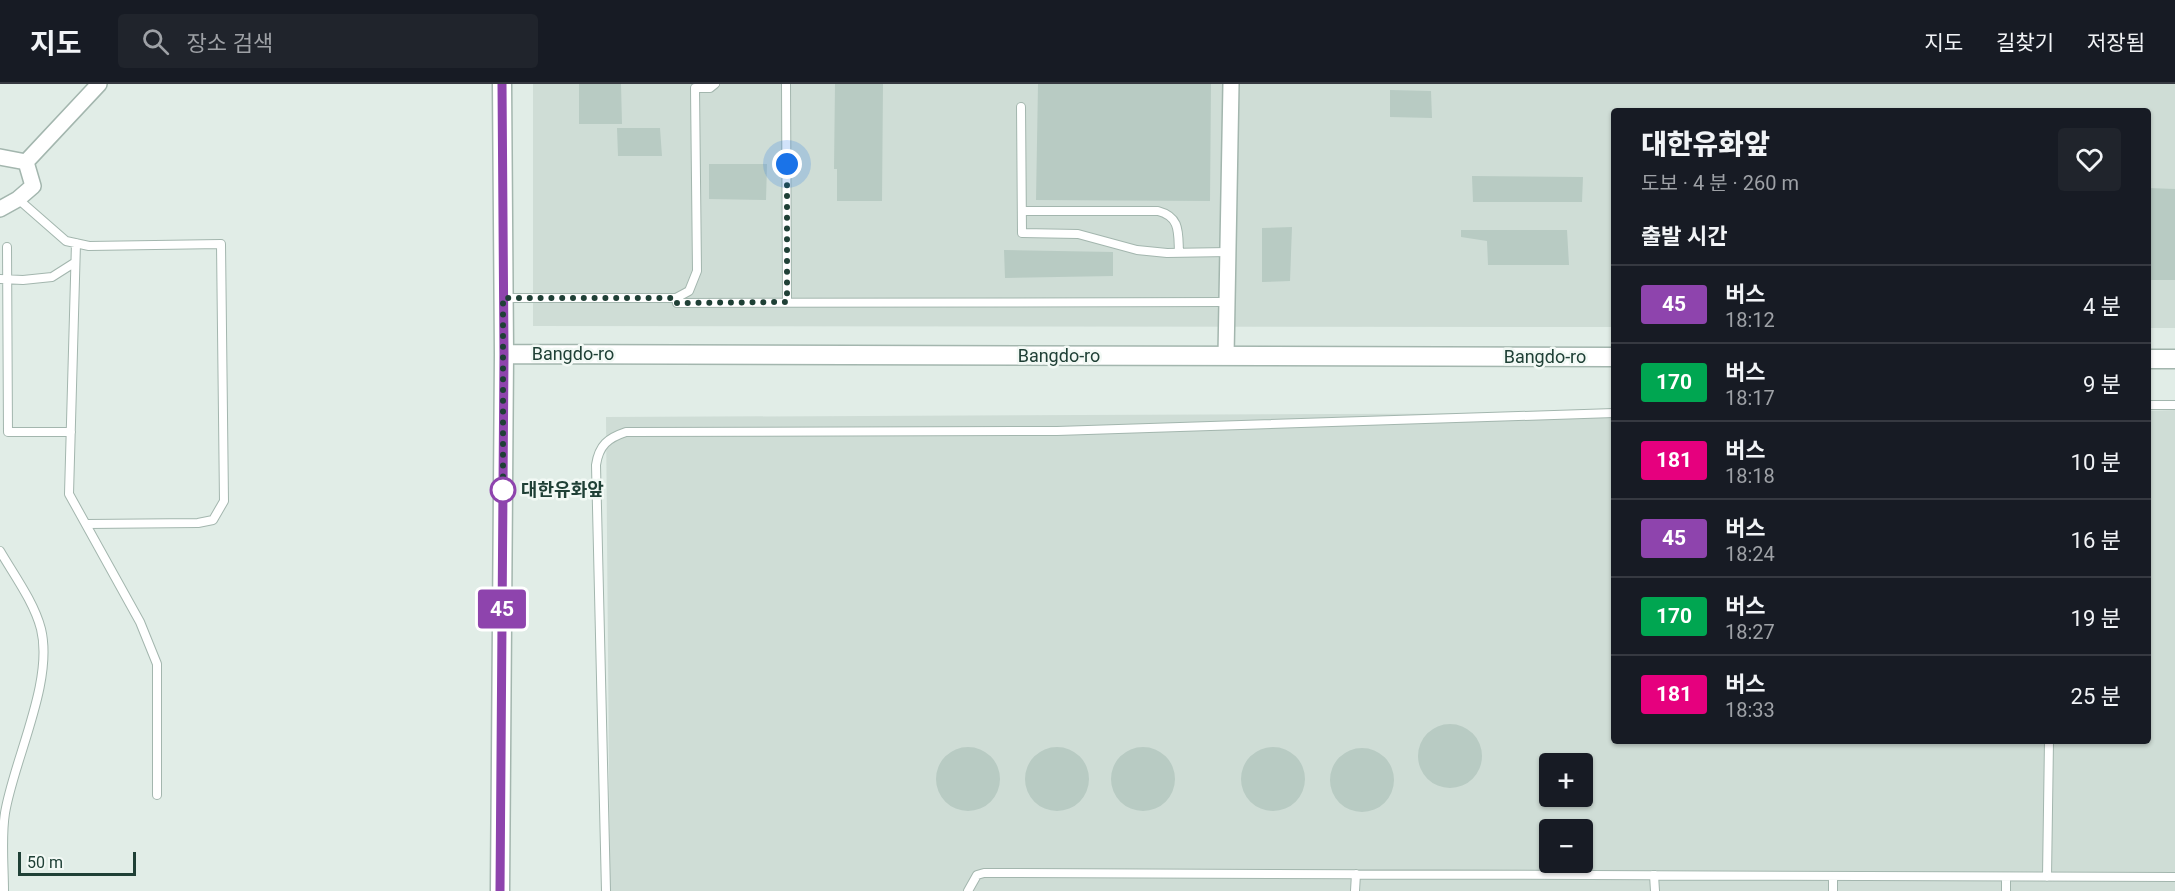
<!DOCTYPE html>
<html lang="ko">
<meta charset="utf-8">
<style>
body{margin:0;font-family:Roboto,"Noto Sans KR",sans-serif;background:#20242c;color:#f1f3f6;height:100vh;display:flex;flex-direction:column;font-size:22px;white-space:nowrap}
*{box-sizing:border-box;margin:0}
p{font-size:20px;color:#9ea1a6}
.icon{flex:none;width:33px;height:33px;fill:none;stroke:currentColor;stroke-width:2;stroke-linecap:round;stroke-linejoin:round}
.map{position:relative;flex:1;overflow:hidden}
.drawer{position:absolute;left:1611px;top:24px;width:540px;height:636px;display:flex;flex-direction:column;background:#171b24;border-radius:6px;box-shadow:0 2px 4px #0004}
.drawer>*{flex:none}
.badge{padding:0 12px;border-radius:4px;font-size:21px;line-height:39px}
.controls{position:absolute;left:1539px;top:669px;display:grid;gap:12px}
.controls a{display:grid;place-items:center;width:54px;height:54px;border-radius:6px;background:#171b24;box-shadow:0 2px 4px #0004;font-size:30px}
.scale{position:absolute;left:18px;bottom:15px;width:118px;box-sizing:border-box;padding-left:6px;border:3px solid #1f4036;border-top:0;font-size:16px;line-height:21px;white-space:nowrap;color:#1f4036;-webkit-text-stroke:4px #f2f9f5;paint-order:stroke}
.you{position:absolute;width:30px;height:30px;margin:-15px;border:4px solid #fff;border-radius:50%;background:#1a73e8;box-shadow:0 0 0 9px #1a73e833}
.map>.badge{position:absolute;translate:-50% -50%;box-shadow:0 0 0 3px #fff}
h2{padding:0 30px;font-size:22px;line-height:54px}
.round{display:grid;place-items:center;flex:none;width:63px;height:63px;border-radius:6px;background:#20242c}
.summary{display:flex;align-items:center;justify-content:space-between;height:102px;padding:0 30px}
h1{font-size:28px;font-weight:800;line-height:45px}
ul{padding:0;list-style:none}
li{display:flex;align-items:center;gap:18px;height:78px;padding:0 30px;border-top:2px solid #363941}
li div{flex:1}
li b{display:block;font-size:22px}
li em{font-style:normal}
li .badge{min-width:66px;font-weight:700;text-align:center}
header{display:flex;align-items:center;gap:36px;box-sizing:border-box;height:84px;padding:0 30px;background:#171b24;border-bottom:2px solid #363941}
header strong{font-size:28px}
nav{display:flex;gap:33px;margin-inline-start:auto;font-size:21px}
.search{width:420px;height:54px;background:#20242c;display:flex;align-items:center;gap:15px;box-sizing:border-box;padding:0 21px;border-radius:6px;color:#9ea1a6;font-size:22px}
.map>svg:first-child{display:block}
.built{fill:#cfddd6;fill-rule:evenodd}
.building{fill:#b8cbc3}
.lines{fill:none;stroke-linecap:round;stroke-linejoin:round}
.service-casing{stroke:#a3b6ae;stroke-width:10}
.minor-casing{stroke:#a3b6ae;stroke-width:18}
.tertiary-casing{stroke:#a3b6ae;stroke-width:21}
.service{stroke:#fff;stroke-width:8}
.minor{stroke:#fff;stroke-width:15}
.tertiary{stroke:#fff;stroke-width:18}
.line-casing{stroke:#fff;stroke-width:14}
.line{stroke:#8e44ad;stroke-width:9}
.walk{stroke:#1f4036;stroke-width:6;stroke-dasharray:0 10.8}
.stop-dot{fill:#fff;stroke:#8e44ad;stroke-width:3}
.labels{text-anchor:middle;stroke-width:5;stroke-linejoin:round;paint-order:stroke}
.street-label{font-size:18px;fill:#1f4036;stroke:#f2f9f5}
.stop-label{font-size:18px;font-weight:bold;fill:#1f4036;stroke:#f2f9f5;text-anchor:start}
</style>
<header>
<strong>지도</strong>
<div class="search"><svg class="icon" aria-label="search" viewBox="0 0 24 24"><circle cx="10" cy="10" r="6"/><path d="M15 15l6 6"/></svg>장소 검색</div>
<nav><a>지도</a><a>길찾기</a><a>저장됨</a></nav>
</header>
<div class="map">
<svg width="2175" height="807" viewBox="0 0 2175 807">
<rect width="100%" height="100%" fill="#e1ede7"/>
<path class="built" d="M533 0H2175V244H2148V27H1614V243L533 242Z
M2175 326V807H610L606 333 1614 329V657H2148V327ZM1550 680H1582V712H1550ZM1550 746H1582V778H1550Z"/>
<path class="building" d="M579 0H621L622 40H579Z
M835 0H883L882 117H837V85H834Z
M1038 0H1211L1210 117 1036 116Z
M1390 6 1431 7 1432 34 1390 33Z
M617 44H660L662 72H618Z
M709 80H767L766 116 709 115Z
M1472 92 1583 93 1582 118H1473Z
M2148 104 2175 105V196H2148Z
M1292 143 1290 197 1262 198V144Z
M1461 146H1567L1569 181H1488L1487 157 1461 153Z
M1004 166 1113 168V192L1005 194Z
M1418 672a32 32 0 1 1 64 0a32 32 0 1 1-64 0Z
M1111 695a32 32 0 1 1 64 0a32 32 0 1 1-64 0Z
M1025 695a32 32 0 1 1 64 0a32 32 0 1 1-64 0Z
M1241 695a32 32 0 1 1 64 0a32 32 0 1 1-64 0Z
M936 695a32 32 0 1 1 64 0a32 32 0 1 1-64 0Z
M1330 696a32 32 0 1 1 64 0a32 32 0 1 1-64 0Z"/>
<g class="lines">
<g class="service-casing">
<path id="service" d="M786 0 787 218
M1021 23 1022 149 1078 150 1137 166 1167 169 1228 168
M18 115 66 157 89 162 221 160 224 417 213 436 198 439 87 440
M1022 127H1158C1181 133 1178 149 1179 169
M76 159 69 410 140 538 157 580V711
M7 163 8 348H71
M0 195 23 196 52 193 74 179
M504 214H676L689 207 697 187 695 4H710L715 0
M676 214 677 219 1227 218
M2148 321H2175
M0 467C14 491 34 518 41 545 54 598 14 675 5 729 1 754 4 782 4 807
M1654 791 1655 807
M2047 793 2049 657
M606 807 596 381C599 361 608 354 626 348L1057 347 1614 329
M968 807 977 791 984 789 2175 793
M1355 807 1356 790
M1833 807V792
M2006 807V793"/>
</g>
<g class="minor-casing">
<path id="minor" d="M0 73 26 78
M26 78 99 0
M0 125 18 115 33 102 26 78
M1226 272 1231 0"/>
</g>
<g class="tertiary-casing">
<path id="tertiary" d="M504 270 1614 273
M2148 275H2175
M500 807 504 270 502 0"/>
</g>
<use href="#service" class="service"/>
<use href="#minor" class="minor"/>
<use href="#tertiary" class="tertiary"/>
</g>
<g class="lines">
<g class="line-casing">
<path id="line" d="M500 807 504 270 502 0"/>
</g>
<use href="#line" class="line"/>
<path class="walk" d="M503 406V410V214H676L677 219 787 218V80"/>
</g>
<circle class="stop-dot" cx="503" cy="406" r="12"/>
<g class="labels">
<g class="street-label">
<text x="573" y="276">Bangdo-ro</text>
<text x="1059" y="278">Bangdo-ro</text>
<text x="1545" y="279">Bangdo-ro</text>
</g>
<g class="stop-label">
<text x="521" y="412">대한유화앞</text>
</g>
</g>
</svg>
<div class="controls">
<a>+</a>
<a>−</a>
</div>
<div class="scale">50 m</div>
<div class="you" style="left:787px;top:80px"></div>
<b class="badge" style="left:502px;top:525px;background:#8e44ad;color:#fff">45</b>
<section class="drawer">
<div class="summary"><div><h1>대한유화앞</h1><p>도보 · 4 분 · 260 m</p></div><a class="round"><svg class="icon" aria-label="heart" viewBox="0 0 24 24"><path d="M12 20l-8-8c-3-5 5-10 8-4 3-6 11-1 8 4z"/></svg></a></div>
<h2>출발 시간</h2>
<ul>
<li><span class="badge" style="background:#8e44ad;color:#fff">45</span><div><b>버스</b><p>18:12</p></div><em>4 분</em></li>
<li><span class="badge" style="background:#00a651;color:#fff">170</span><div><b>버스</b><p>18:17</p></div><em>9 분</em></li>
<li><span class="badge" style="background:#e6007e;color:#fff">181</span><div><b>버스</b><p>18:18</p></div><em>10 분</em></li>
<li><span class="badge" style="background:#8e44ad;color:#fff">45</span><div><b>버스</b><p>18:24</p></div><em>16 분</em></li>
<li><span class="badge" style="background:#00a651;color:#fff">170</span><div><b>버스</b><p>18:27</p></div><em>19 분</em></li>
<li><span class="badge" style="background:#e6007e;color:#fff">181</span><div><b>버스</b><p>18:33</p></div><em>25 분</em></li>
</ul>
</section>
</div>
